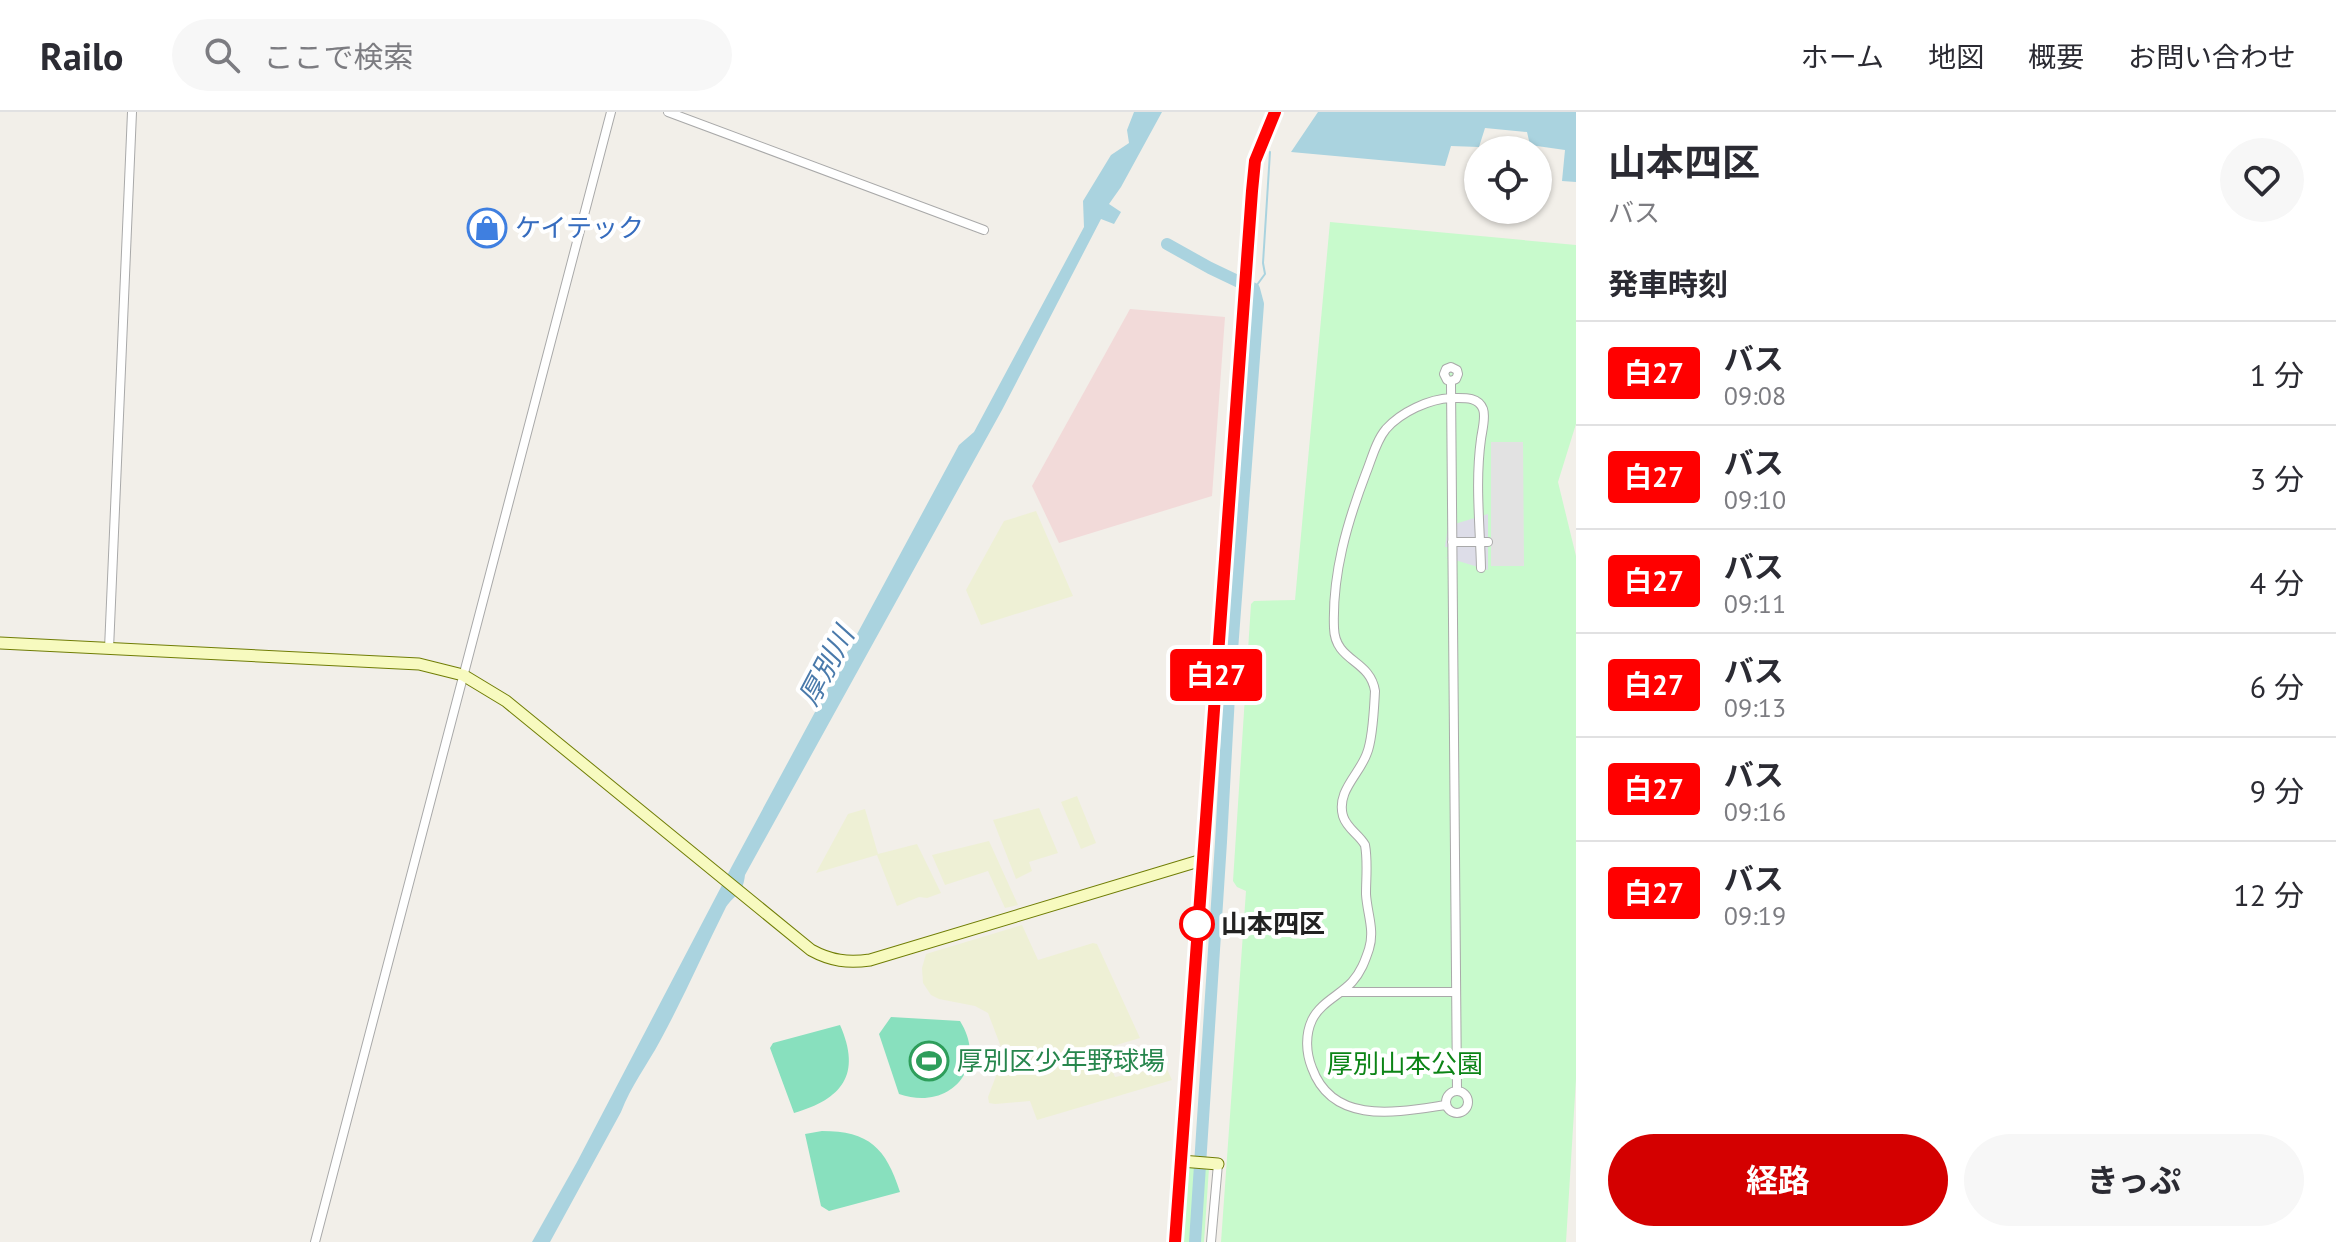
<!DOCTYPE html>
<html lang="ja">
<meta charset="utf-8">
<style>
body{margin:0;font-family:"PT Sans","Noto Sans JP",sans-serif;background:#f7f7f7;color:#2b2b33;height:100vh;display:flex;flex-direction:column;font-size:30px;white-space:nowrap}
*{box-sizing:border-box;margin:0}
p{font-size:26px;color:#7c7c81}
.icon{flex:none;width:44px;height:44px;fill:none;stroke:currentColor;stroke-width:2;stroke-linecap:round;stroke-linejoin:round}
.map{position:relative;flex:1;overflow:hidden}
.sheet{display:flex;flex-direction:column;background:#fff;width:760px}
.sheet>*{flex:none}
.badge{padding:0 16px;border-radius:6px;font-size:28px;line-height:52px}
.buttons{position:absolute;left:1464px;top:24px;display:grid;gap:16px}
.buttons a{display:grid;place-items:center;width:88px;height:88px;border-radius:50%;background:#fff;box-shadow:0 2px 6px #0004;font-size:40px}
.map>.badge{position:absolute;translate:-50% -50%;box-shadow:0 0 0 4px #fff}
h2{padding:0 32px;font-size:30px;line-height:72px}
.round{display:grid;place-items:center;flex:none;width:84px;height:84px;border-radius:42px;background:#f7f7f7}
.overview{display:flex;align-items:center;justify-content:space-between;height:136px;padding:0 32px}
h1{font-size:38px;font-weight:700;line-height:60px}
.button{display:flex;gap:16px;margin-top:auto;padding:16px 32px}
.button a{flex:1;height:92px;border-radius:48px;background:#d40000;color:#fff;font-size:32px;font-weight:700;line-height:92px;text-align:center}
.button a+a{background:#f7f7f7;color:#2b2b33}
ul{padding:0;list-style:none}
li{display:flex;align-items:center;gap:24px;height:104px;padding:0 32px;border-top:2px solid #e1e1e2}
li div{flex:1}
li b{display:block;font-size:30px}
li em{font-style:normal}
li .badge{min-width:88px;font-weight:700;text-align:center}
header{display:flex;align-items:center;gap:48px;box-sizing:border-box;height:112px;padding:0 40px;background:#fff;border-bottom:2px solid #e1e1e2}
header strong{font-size:38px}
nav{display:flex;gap:44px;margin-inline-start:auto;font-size:28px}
.search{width:560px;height:72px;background:#f7f7f7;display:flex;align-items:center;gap:20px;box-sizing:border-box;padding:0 28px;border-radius:44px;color:#7c7c81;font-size:30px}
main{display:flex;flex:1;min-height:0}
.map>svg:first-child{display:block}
.commercial{fill:#f2dad9}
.farmland{fill:#eef0d5}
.park{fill:#c8facc}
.pitch{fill:#88e0be}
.parking{fill:#e2e2e2}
.plaza{fill:#dddde8}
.water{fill:#aad3df}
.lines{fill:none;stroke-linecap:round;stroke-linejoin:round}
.stream{stroke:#aad3df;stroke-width:2}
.river{stroke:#aad3df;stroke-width:12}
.street-casing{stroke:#a9a9a9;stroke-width:10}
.secondary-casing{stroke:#707d05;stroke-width:13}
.street{stroke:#fff;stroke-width:8}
.secondary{stroke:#f7fabf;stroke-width:11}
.line-casing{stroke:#fff;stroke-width:18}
.line{stroke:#f00;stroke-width:12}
.stop-dot{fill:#fff;stroke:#f00;stroke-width:4}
.labels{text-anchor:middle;stroke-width:8;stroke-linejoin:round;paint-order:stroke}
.shop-label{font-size:26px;fill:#366cbe;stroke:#fff;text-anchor:start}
.stop-label{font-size:26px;font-weight:bold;fill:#222;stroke:#fff;text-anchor:start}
.leisure-label{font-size:26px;fill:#27864d;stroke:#fff;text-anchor:start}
.park-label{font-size:26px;fill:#0c8416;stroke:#fff}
.water-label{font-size:28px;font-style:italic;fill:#4a7aab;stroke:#fff}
</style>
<header>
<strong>Railo</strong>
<div class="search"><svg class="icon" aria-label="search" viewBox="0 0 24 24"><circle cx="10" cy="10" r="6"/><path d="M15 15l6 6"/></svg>ここで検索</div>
<nav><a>ホーム</a><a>地図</a><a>概要</a><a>お問い合わせ</a></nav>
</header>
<main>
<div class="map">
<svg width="1576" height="1130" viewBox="0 0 1576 1130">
<rect width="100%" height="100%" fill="#f2efe9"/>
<path class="commercial" d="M1130 197 1225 205 1212 384 1059 431 1032 374Z"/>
<path class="farmland" d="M1036 399 1073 484 981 513 966 478 1004 409Z
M1077 684 1096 731 1081 737 1061 690Z
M1039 696 1058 741 1029 750 1032 759 1016 767 993 708Z
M865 697 878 742 917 732 941 781 927 786 919 785 897 794 877 743 816 761 848 702Z
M989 729 1018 793 1005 796 988 759 945 773 932 743Z
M1022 813 1038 848 1093 831 1097 832 1140 926 1103 937 1115 965 1166 955 1172 968 1037 1008 1030 989 995 992 989 991 988 985 1004 943 988 901 975 894 939 887 931 883 923 871 922 856 926 842Z"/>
<path class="park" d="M1330 110 1576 133V312L1558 370 1576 444V967L1566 1130H1221L1246 779 1237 775 1233 769 1251 492 1254 489 1295 488Z
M1181 1053 1209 1056 1204 1130H1176Z"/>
<path class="pitch" d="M891 905 960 909C989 955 950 1000 899 982L879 922Z
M840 913C862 963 842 987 794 1001L770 936 773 931Z
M822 1019C869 1019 886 1036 900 1080L829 1099 821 1094 805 1022Z"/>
<path class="parking" d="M1491 330H1523L1524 454H1491Z"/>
<path class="plaza" d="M1488 402V458L1445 445H1448V435H1445L1448 414Z"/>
<path class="water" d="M1134 0H1162L1121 75 1109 92 1121 100 1114 112 1101 107 1002 298 745 763C743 782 735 782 726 795 704 839 684 885 660 929 647 953 631 974 621 1000L550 1130H532L577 1050 732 754 959 333 974 320 1084 115 1083 89 1111 43 1129 31 1127 18Z
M1318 0H1576V70L1562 69 1565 38 1530 33 1527 20 1485 16 1479 35 1451 34 1445 54 1291 40Z"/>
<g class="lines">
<path class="stream" d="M1254 177 1265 162 1263 151 1270 40"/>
<path class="river" d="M1167 132 1210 156 1254 177 1258 192 1230 565 1221 730 1195 1130"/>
<g class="street-casing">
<path id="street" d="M668 0 984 118
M1451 269 1456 267 1458 262 1457 258 1451 255 1446 257 1444 262 1447 268 1451 269V273L1457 979
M1452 430H1488
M109 537 132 0
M1341 880H1456
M1446 990a11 11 0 1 1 22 0a11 11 0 1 1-22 0Z
M1446 993C1398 1000 1333 1014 1312 956 1306 941 1305 923 1312 908 1320 891 1340 883 1352 870 1361 860 1365 849 1369 837 1375 818 1367 801 1366 782 1366 766 1368 749 1365 733 1359 722 1347 717 1343 704 1336 679 1360 662 1367 641 1373 626 1374 597 1375 579 1370 547 1335 550 1334 516 1332 462 1347 411 1366 361 1372 346 1376 329 1386 317 1401 300 1429 287 1451 286 1463 286 1478 284 1483 297 1486 305 1482 319 1481 327 1475 370 1480 413 1481 456
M315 1130 611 0
M1211 1130 1218 1052"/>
</g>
<g class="secondary-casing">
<path id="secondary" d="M0 531 419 552 463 563 506 589 811 838C831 849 848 851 870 848L1202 748
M1181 1049 1218 1052
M1175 1130 1252 79C1255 51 1260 25 1275 0"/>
</g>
<use href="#street" class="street"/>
<use href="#secondary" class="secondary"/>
</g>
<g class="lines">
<g class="line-casing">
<path id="line" d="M1175 1130 1252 79 1255 49 1275 0"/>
</g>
<use href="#line" class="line"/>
</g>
<defs>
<g id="shop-ring" transform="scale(2)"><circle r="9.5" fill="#fff" stroke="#3f7fe0" stroke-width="1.5"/><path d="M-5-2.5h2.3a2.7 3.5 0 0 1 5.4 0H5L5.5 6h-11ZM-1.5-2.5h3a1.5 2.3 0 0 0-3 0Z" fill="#3f7fe0"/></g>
<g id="stadium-ring" transform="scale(2)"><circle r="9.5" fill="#fff" stroke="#2e9e5b" stroke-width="1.5"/><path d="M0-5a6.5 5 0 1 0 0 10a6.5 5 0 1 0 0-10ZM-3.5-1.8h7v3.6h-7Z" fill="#2e9e5b"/></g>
</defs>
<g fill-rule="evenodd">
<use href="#shop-ring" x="487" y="116"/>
<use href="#stadium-ring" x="929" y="949"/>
</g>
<circle class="stop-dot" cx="1197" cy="812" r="16"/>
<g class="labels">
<g class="shop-label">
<text x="515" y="125">ケイテック</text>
</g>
<g class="stop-label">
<text x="1221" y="821">山本四区</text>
</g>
<g class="leisure-label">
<text x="957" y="958">厚別区少年野球場</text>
</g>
<g class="park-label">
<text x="1405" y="961">厚別山本公園</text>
</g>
<g class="water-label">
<text transform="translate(826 554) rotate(-62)" y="10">厚別川</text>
</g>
</g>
</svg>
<div class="buttons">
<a><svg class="icon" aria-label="locate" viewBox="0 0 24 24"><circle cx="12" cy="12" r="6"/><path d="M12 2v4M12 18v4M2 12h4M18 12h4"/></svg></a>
</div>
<b class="badge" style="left:1216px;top:563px;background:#f00;color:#fff">白27</b>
</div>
<section class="sheet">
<div class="overview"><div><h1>山本四区</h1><p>バス</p></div><a class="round"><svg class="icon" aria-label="heart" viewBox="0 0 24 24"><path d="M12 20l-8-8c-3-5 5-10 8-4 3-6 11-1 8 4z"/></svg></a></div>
<h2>発車時刻</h2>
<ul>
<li><span class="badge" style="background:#f00;color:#fff">白27</span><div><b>バス</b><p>09:08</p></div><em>1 分</em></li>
<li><span class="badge" style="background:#f00;color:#fff">白27</span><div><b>バス</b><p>09:10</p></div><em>3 分</em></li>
<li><span class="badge" style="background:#f00;color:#fff">白27</span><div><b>バス</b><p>09:11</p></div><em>4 分</em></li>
<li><span class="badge" style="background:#f00;color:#fff">白27</span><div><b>バス</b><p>09:13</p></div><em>6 分</em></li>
<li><span class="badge" style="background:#f00;color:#fff">白27</span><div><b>バス</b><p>09:16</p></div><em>9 分</em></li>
<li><span class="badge" style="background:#f00;color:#fff">白27</span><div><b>バス</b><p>09:19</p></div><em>12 分</em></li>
</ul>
<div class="button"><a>経路</a><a>きっぷ</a></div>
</section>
</main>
